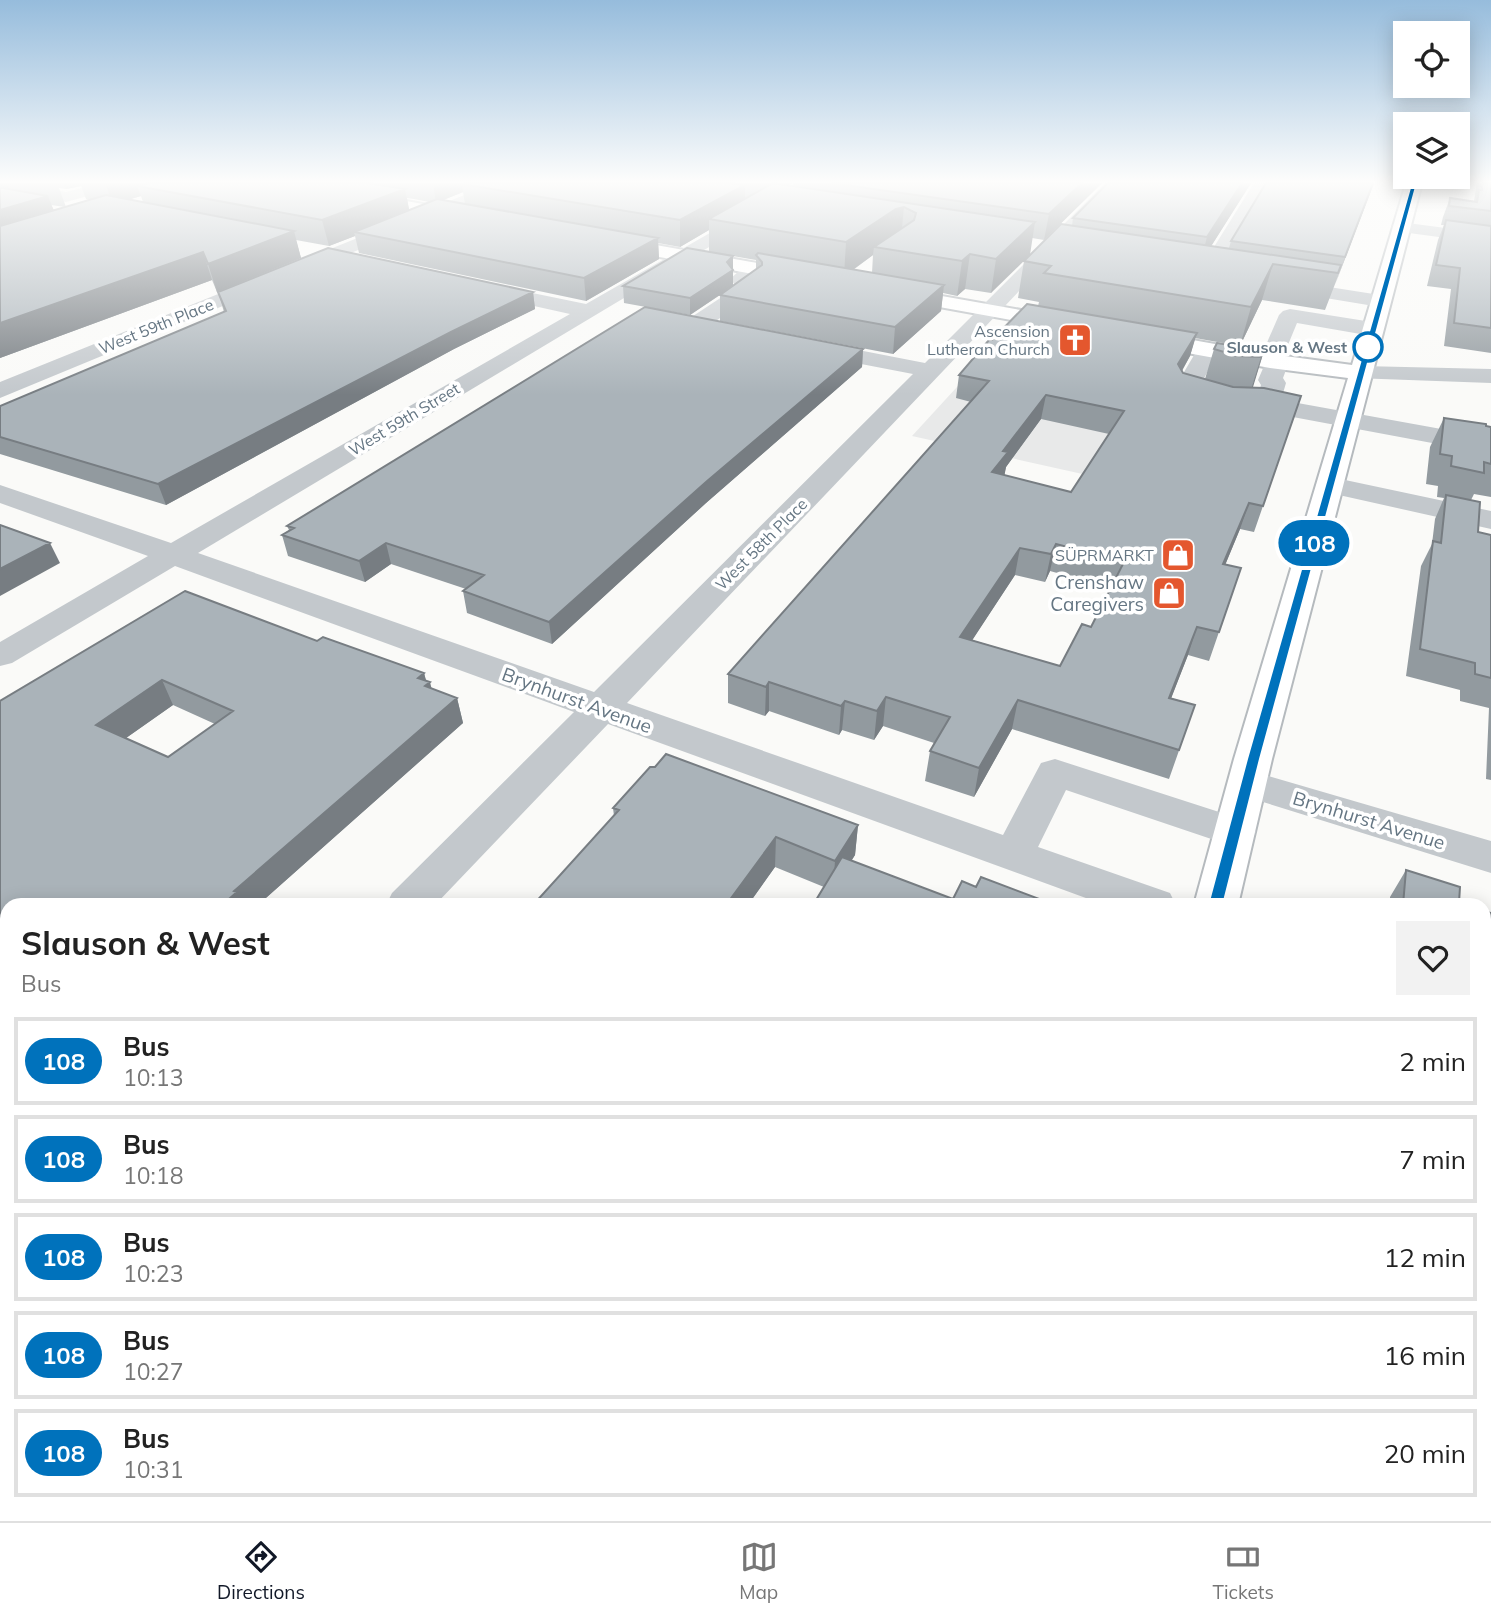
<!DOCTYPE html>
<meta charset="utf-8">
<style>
body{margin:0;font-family:Mulish,sans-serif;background:#f2f2f2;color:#222;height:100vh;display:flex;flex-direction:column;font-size:26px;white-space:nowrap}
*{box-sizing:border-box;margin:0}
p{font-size:23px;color:#767676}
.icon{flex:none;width:38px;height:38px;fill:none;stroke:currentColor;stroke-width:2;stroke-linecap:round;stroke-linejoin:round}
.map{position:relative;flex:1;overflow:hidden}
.sheet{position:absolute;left:0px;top:898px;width:1491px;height:625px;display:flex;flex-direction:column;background:#fff;border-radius:21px 21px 0 0;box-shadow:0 4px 18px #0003}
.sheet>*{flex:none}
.badge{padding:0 14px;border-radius:23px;font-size:24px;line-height:46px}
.buttons{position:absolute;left:1393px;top:21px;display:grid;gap:14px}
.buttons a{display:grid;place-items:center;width:77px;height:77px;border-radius:0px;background:#fff;box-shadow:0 4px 18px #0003;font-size:35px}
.map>.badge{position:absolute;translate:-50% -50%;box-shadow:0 0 0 4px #fff}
.round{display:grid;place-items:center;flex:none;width:74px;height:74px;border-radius:0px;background:#f2f2f2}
.headline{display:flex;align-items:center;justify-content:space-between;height:119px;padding:0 21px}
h1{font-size:33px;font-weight:700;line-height:52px}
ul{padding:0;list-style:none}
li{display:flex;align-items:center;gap:21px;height:88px;margin:0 14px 10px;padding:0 7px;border:4px solid #e0e0e0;border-radius:0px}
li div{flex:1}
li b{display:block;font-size:26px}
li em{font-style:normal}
li .badge{min-width:77px;font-weight:700;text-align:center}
.tab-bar{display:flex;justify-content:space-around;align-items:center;height:98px;border-top:2px solid #e0e0e0;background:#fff;font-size:19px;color:#767676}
.tab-bar a{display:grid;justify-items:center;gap:4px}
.tab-bar .active{color:#111827}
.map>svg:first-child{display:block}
.built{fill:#e8e9e9}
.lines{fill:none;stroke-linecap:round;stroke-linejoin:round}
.major-casing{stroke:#b5babe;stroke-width:4}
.minor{fill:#c3c8cc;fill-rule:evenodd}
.major{fill:#fff;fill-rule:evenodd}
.wall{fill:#929a9f;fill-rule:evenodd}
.shaded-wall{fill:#777d82}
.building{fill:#aab3b9;stroke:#777d82;stroke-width:2;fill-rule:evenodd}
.line{fill:#0072bc;stroke:#fff;stroke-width:2}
.stop-dot{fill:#fff;stroke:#0072bc;stroke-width:3.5}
.labels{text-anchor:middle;stroke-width:7;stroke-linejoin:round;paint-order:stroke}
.far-street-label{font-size:16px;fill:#657683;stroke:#fff}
.far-poi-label{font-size:16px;fill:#657683;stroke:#fff;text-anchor:end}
.far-stop-label{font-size:16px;font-weight:bold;fill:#657683;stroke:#fff;text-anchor:end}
.poi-label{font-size:19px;fill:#657683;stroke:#fff;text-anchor:end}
.street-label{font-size:19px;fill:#657683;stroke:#fff}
</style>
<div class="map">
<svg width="1491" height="1521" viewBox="0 0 1491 1521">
<rect width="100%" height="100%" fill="#fafaf8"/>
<path class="built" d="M1012 327 1164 353 1087 475 912 436Z"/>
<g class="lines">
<g class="major-casing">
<path id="major" d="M275 183H307L467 212 476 217 467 222 283 188Z
M1406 183H1422L1272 759 1238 905H1194L1234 759 1348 378 1270 368 1143 345 1135 343 1132 338 1135 333 1143 331 1270 354 1352 365Z
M605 236 808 272 815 274 818 278 815 282 808 284 599 246 596 242 599 238Z
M891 287 1066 318 1074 319 1077 324 1074 329 1066 330 884 297 881 293 884 289Z
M1019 1516H1087L1086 1521H1018Z"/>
</g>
<path class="minor" d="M101 183H126L124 186 66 202 23 193 21 190 29 185 66 192Z
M494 183H515L513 186 0 398V382Z
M797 183H816L198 553 594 692 913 374 804 353 801 348 804 343 812 341 925 363 1105 183H1122L627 703 1003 835 1041 763 1055 759 1250 822 1256 832 1250 842 1235 847 1066 790 1038 847 1170 893 1176 905H1105L608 724 435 905H386L392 893 574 712 175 566 12 663 0 666V642L148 556 0 503V485L171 543 570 314 476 293 473 289 476 285 483 283 586 304Z
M1254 183H1270L1214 278H1200L1197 274Z
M1400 222 1491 234V244L1394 231 1391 227 1394 223Z
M754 262 764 268 752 279 760 288 757 292 703 330H687L684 325 687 320 737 287 730 279 747 264Z
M1278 279 1380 295 1387 297 1390 301 1387 305 1380 307 1271 289 1268 285 1271 281Z
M1290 309 1372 322 1380 324 1383 329 1380 334 1372 336 1297 323 1283 357 1289 362 1283 378 1286 383 1281 400 1491 438V454L1266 412 1256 402 1261 385 1258 380 1264 366 1259 361 1279 315 1283 311Z
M1208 343 1216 345 1219 350 1200 386 1230 395 1233 400 1230 405C1216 409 1182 401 1174 389L1200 345Z
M1362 366 1491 369V383L1354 378 1350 373 1354 368Z
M1331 477 1491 511V529L1321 491 1317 485 1321 479Z
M1248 770 1491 841V873L1234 793 1228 783 1234 773Z
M1484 1265 1491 1268V1328L1484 1325Z
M7 1290V1354L0 1357V1293Z
M1491 1365V1521H1453V1516H1484V1368Z
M1099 1516H1175L1177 1521H1101Z"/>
<use href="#major" class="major"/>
</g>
<path class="wall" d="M0 183H792L787 185 793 186V183H1102L1044 240 1032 238 991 293 965 289 957 296 943 293 941 311 893 354 720 321V295L690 315 624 303 623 286 733 256V286L756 270V260L709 252V230L680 247 658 243 659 259 586 301 359 253 355 236 329 246 296 240 301 258 217 292 212 280 0 358ZM81 186 86 199 90 200 66 207 59 188 66 189ZM463 192 465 204 443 200ZM141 196 143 202 128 200ZM407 198 414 199 429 202 409 210ZM51 205 65 207 54 210ZM873 255 872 273 853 270Z
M1108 183H1251L1211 246 1229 248 1231 241 1266 183H1374L1325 310 1262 300 1240 346 1195 338 1190 356 1182 371 1183 373 1205 379 1214 349 1264 351 1252 388 1301 396 1254 532 1240 529 1225 565 1241 568 1209 661 1188 655 1171 698 1195 705 1169 779 1012 729 974 797 925 781 930 751 934 743 883 726 874 740 842 730 839 735 769 711 765 716 728 703V674L971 402 956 398 959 375 992 340 1038 306 1039 302 1018 298 1024 261 1072 226 1073 218ZM1041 419 1109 434 1071 492 1004 475 1006 467ZM1050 571 1111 588 1091 627 1060 666 972 640 1015 575 1045 582Z
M1477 183H1491V353L1444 346 1451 289 1427 286 1438 240 1444 225H1441L1443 217 1450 198 1474 201Z
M218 292H533L535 309 454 349 166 505 0 454V406L224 312Z
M863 349 862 367 706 503 552 644 467 613 463 591 466 589 391 564 365 582 288 556 282 535 289 530 287 526Z
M1444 418 1491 427V497L1474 494 1471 500 1478 532 1491 535V780L1486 779 1489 708 1460 701V690L1406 676 1421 566 1432 544 1435 519 1444 498 1437 497 1438 486 1426 484 1430 447Z
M317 641 424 673 426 680 432 689 457 698 463 723 258 905H7V1124L5 1004 0 1001V701ZM173 705 215 724 168 757 126 738Z
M613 808 858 825 855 855 851 861 953 899 976 887 1055 905H813L824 887 775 867 748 905H533L614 816Z
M1406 870 1459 903 1465 905H1390V897Z
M1484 911 1491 913V1129L1484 1127Z"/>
<path class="shaded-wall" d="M0 183H7L13 197 0 200Z
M63 183H80L81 186 66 189Z
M105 183H185L137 186 141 196 113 204Z
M433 183H488L462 184 463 192 436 203Z
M766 183H792L766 197Z
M1082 183H1102L1044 240 1049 214Z
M1242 183H1251L1200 264 1207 237Z
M1373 183H1374L1335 285 1345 257Z
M745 185V209L709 219V230L680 247V220Z
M405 189 410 214 354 232 355 236 329 246 322 220Z
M48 196 58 221 0 239V210Z
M904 207 901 238 874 247 873 255 844 276 846 242 896 209Z
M1035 222 1030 255 991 293 996 259Z
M294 231 301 258 217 292 208 264Z
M658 238 659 259 586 301 584 278Z
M203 252 212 280 0 358V323Z
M970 254 965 289 957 296 962 261Z
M733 256V286L690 315V298Z
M1273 264 1262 300 1240 346 1251 307Z
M944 285 941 311 893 354 895 327Z
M533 292 535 309 454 349 166 505 158 484 451 332Z
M1197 333 1190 356 1172 388 1178 364Z
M863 349 862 367 706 503 552 644 549 622 706 482Z
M1264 351 1253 387 1250 393 1261 357Z
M1046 395 1041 419 1006 467 1004 478 992 472 1003 451Z
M1249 503 1240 529 1214 592 1223 564Z
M50 543 60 563 0 596V569Z
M386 543 391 564 365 582 359 561Z
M1056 544 1050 571 1045 582 1051 554Z
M1020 548 1015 575 956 665 960 637Z
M1197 627 1188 655 1160 727 1169 698Z
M424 673 427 685 430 682 436 707 418 678Z
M162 680 173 705 109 750 96 725Z
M769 682V711L765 716 766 687Z
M886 697 883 726 874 740 877 711Z
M457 698 463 723 258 905H222L234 891Z
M1018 700 1012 729 974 797 979 768Z
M845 701 842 730 839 735 841 706Z
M858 825 855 855 833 890 835 861Z
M776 837 775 867 748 905H726Z
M7 1081V1124L0 1130V1087Z"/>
<path class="building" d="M148 183H368L405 189 322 220 137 186Z
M465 183H730L745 185 680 220 462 184Z
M773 183 1035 222 996 259 970 254 962 261 874 247 914 220 916 213 904 207 896 209 846 242 709 219Z
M831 183H1082L1049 214Z
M1108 183H1242L1207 237 1073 218Z
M1266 183H1373L1345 257 1231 241Z
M1482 183H1491V211L1449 206 1450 198 1477 202 1479 190H1482Z
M0 188H3L48 196 0 210Z
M106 195 294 231 208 264 203 252 0 323V226Z
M437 199 658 238 584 278 354 232Z
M1446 220 1491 226V328L1454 323 1460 268 1436 265Z
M1061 224 1341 265 1338 273 1273 264 1251 307 1044 273 1051 266 1024 261Z
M328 248 533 292 451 332 158 484 0 437V406L226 311 218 292Z
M687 248 733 256 727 262 733 270 690 298 623 286Z
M758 253 944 285 895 327 720 295 762 265V262L756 255Z
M1027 304 1197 333 1178 364 1183 373 1233 387 1264 388 1301 396 1263 506 1249 503 1223 564 1241 568 1219 632 1197 627 1169 698 1195 705 1179 750 1018 700 979 768 930 751 950 717 886 697 877 711 845 701 841 706 769 682 766 687 728 674 989 381 959 375 989 340H992ZM1046 395 1124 411 1071 492 992 472 1008 452 1003 451ZM1056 544 1124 562 1091 627 1082 624 1060 666 960 637 1020 548 1051 554Z
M645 307 863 349 706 482 549 622 463 591 484 575 386 543 359 561 282 535 294 528 287 526Z
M1217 343 1264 351 1261 357 1237 356 1214 349Z
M1444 418 1486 424V426L1491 427V464L1484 462V473L1451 466 1452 456 1440 454Z
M1446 495 1480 502 1478 532 1491 535V678L1475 674V663L1420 649 1433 541 1441 543Z
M0 525 50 543 0 569Z
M185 591 317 641 323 637 424 673 418 678 430 682 425 686 457 698 234 891 237 892 222 905H7V991L0 987V701ZM162 680 233 711 168 757 96 725Z
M666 754 858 825 835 861 776 837 726 905H533L619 810 613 808 650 767H655Z
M842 857 953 899 962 881 976 887 981 877 1055 905H813Z
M1406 870 1460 887 1459 903 1465 905H1403Z
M1484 911 1491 913V1096L1484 1093Z
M7 1003V1081L0 1087V1008Z
M7 1513V1516H19L26 1521H0Z
M135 1516H874L872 1521H142Z"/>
<linearGradient id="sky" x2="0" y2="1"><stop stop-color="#96bcdc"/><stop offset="0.46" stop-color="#fdfdfc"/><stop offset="1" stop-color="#fdfdfc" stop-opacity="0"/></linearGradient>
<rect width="1491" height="395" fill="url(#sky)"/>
<path class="line" d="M1412 181 1417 183 1260 759 1223 905 1216 911 1208 905 1247 759Z"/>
<defs>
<g id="church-square" transform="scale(1.75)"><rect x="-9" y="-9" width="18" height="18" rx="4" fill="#e4572e" stroke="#fff"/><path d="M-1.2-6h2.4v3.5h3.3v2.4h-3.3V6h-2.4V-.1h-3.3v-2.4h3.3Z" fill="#fff"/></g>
<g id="shop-square" transform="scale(1.75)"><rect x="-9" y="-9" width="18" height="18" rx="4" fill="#e4572e" stroke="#fff"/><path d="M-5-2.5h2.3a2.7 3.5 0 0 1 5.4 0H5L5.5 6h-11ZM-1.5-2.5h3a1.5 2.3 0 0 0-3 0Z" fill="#fff"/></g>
</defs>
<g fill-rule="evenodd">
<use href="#church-square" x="1075" y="340"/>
<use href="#shop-square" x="1178" y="555"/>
<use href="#shop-square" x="1169" y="593"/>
</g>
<circle class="stop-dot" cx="1368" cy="347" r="14"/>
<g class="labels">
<g class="far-street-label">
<text transform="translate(156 326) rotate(-22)" y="6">West 59th Place</text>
<text transform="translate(404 419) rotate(-31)" y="6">West 59th Street</text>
<text transform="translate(761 544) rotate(-45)" y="6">West 58th Place</text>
</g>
<g class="far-poi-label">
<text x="1050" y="337">Ascension<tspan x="1050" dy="18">Lutheran Church</tspan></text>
<text x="1154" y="561">SÜPRMARKT</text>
</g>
<g class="far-stop-label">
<text x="1347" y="353">Slauson &amp; West</text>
</g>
<g class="poi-label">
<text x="1144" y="589">Crenshaw<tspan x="1144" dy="22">Caregivers</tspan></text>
</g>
<g class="street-label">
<text transform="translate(577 700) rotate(20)" y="7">Brynhurst Avenue</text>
<text transform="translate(1369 820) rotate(17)" y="7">Brynhurst Avenue</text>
</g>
</g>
</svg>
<div class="buttons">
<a><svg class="icon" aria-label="locate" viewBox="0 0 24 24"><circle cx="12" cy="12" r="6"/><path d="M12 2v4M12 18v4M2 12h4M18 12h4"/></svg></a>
<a><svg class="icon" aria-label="layers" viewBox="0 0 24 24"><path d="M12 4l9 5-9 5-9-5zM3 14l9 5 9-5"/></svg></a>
</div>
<b class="badge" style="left:1314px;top:543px;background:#0072bc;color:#fff">108</b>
<section class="sheet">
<div class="headline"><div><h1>Slauson &amp; West</h1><p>Bus</p></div><a class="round"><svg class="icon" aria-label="heart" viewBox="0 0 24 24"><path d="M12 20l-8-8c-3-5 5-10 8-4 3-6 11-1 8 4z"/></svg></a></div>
<ul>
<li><span class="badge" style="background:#0072bc;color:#fff">108</span><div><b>Bus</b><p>10:13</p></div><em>2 min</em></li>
<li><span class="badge" style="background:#0072bc;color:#fff">108</span><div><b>Bus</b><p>10:18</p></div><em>7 min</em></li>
<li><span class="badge" style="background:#0072bc;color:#fff">108</span><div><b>Bus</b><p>10:23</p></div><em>12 min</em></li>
<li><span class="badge" style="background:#0072bc;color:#fff">108</span><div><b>Bus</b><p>10:27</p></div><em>16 min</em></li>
<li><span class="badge" style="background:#0072bc;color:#fff">108</span><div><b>Bus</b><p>10:31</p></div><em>20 min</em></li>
</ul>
</section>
</div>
<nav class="tab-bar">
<a class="active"><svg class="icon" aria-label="directions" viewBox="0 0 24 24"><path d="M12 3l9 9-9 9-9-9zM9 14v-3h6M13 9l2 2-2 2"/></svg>Directions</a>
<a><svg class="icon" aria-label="map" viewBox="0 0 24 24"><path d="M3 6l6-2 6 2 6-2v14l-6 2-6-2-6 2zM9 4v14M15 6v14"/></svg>Map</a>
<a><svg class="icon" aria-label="tickets" viewBox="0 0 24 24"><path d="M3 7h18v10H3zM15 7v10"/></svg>Tickets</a>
</nav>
